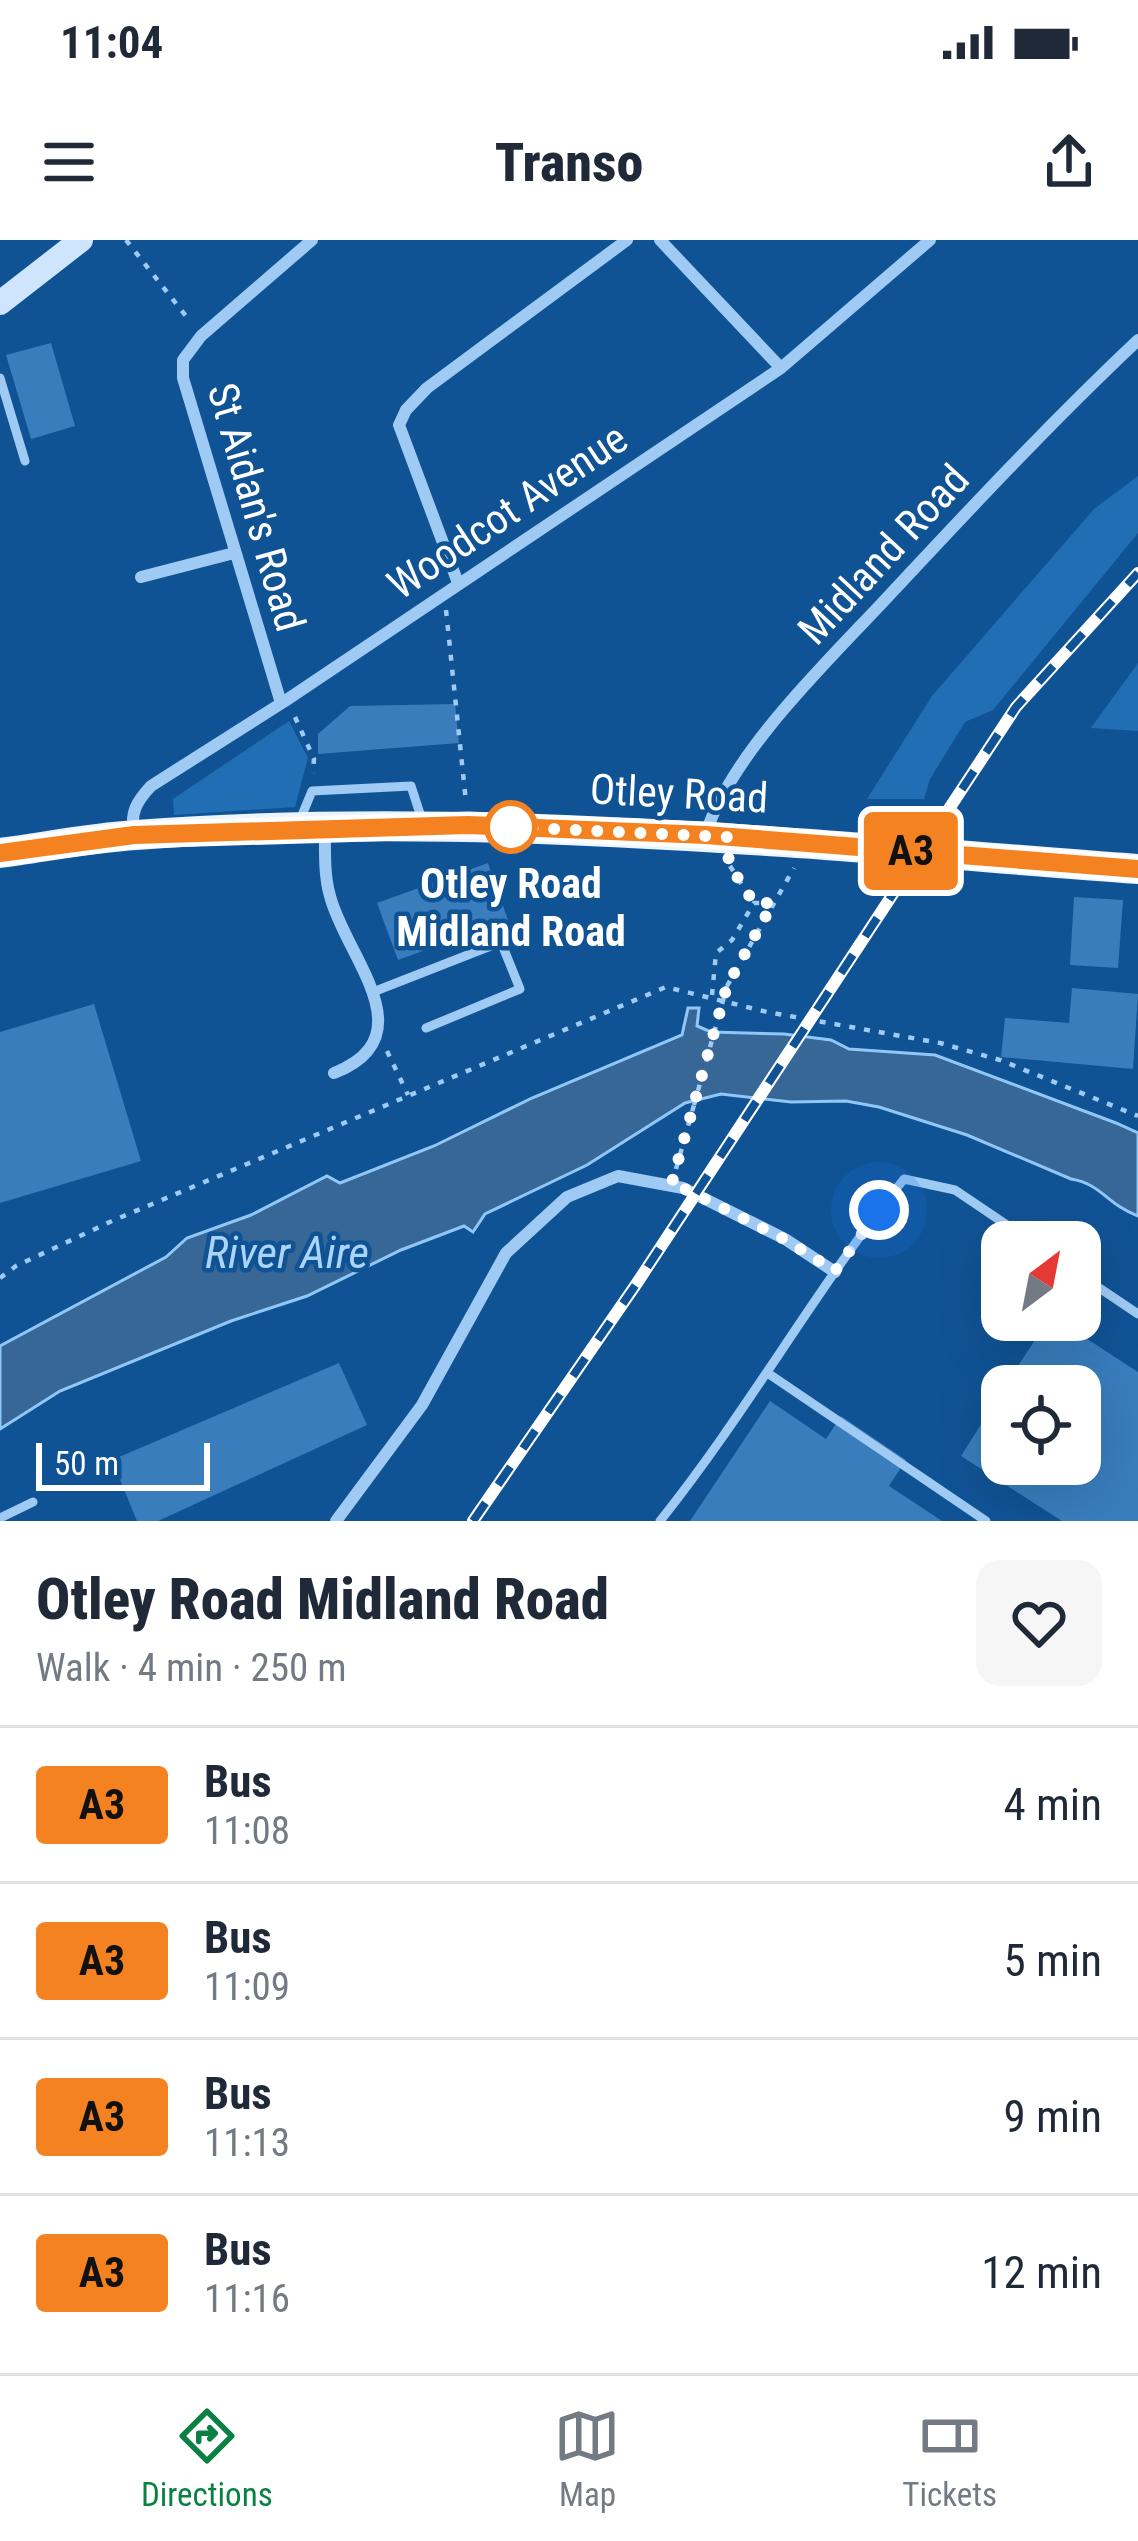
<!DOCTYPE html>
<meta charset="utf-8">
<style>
body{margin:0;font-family:"Roboto Condensed",sans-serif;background:#f6f6f7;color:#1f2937;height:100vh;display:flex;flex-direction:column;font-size:45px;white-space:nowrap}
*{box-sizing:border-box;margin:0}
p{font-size:39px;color:#747a83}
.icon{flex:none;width:66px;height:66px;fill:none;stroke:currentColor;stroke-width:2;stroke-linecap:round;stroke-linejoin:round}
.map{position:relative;height:1281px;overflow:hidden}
.sheet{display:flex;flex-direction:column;background:#fff;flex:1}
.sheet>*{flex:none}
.badge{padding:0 24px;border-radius:9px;font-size:42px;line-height:78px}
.needle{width:78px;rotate:32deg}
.buttons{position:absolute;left:981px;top:981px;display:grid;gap:24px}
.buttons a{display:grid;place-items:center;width:120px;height:120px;border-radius:24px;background:#fff;box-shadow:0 12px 48px #0002;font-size:60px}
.scale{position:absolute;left:36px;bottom:30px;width:174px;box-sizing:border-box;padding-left:12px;border:6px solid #fff;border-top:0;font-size:33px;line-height:42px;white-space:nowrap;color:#fff;-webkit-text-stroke:9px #105395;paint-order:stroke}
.you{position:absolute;width:60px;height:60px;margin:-30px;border:9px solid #fff;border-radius:50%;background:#1a73e8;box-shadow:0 0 0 18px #1a73e833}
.map>.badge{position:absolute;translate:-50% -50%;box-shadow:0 0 0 6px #fff}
.round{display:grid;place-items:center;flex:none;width:126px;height:126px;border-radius:24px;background:#f6f6f7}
.headline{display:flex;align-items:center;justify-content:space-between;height:204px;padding:0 36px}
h1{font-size:57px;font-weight:800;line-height:90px}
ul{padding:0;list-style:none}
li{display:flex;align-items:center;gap:36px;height:156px;padding:0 36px;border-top:3px solid #e0e1e3}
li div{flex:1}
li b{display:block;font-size:45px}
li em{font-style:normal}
li .badge{min-width:132px;font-weight:700;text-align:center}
.status{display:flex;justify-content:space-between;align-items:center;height:84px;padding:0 60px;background:#fff;direction:ltr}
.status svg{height:33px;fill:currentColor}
header{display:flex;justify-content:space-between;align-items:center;height:156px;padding:0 36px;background:#fff;font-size:54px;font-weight:800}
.dock{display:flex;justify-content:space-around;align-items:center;height:168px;border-top:3px solid #e0e1e3;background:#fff;font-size:33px;color:#747a83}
.dock a{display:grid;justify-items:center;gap:6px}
.dock .selected{color:#0b8043}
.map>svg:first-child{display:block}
.green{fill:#226eb4}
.water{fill:#366797;stroke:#90c7f7;stroke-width:3}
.building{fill:#397dbd}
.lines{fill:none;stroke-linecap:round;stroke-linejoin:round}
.path{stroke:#9ecaf4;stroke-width:4.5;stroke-dasharray:6 9;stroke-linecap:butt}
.lane{stroke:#9ecaf4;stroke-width:9}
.street{stroke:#9ecaf4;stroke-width:12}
.secondary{stroke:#cee5fd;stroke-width:24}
.primary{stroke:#ebf4ff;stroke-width:30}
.rail-casing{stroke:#fff;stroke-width:12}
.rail{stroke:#105395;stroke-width:8;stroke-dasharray:22;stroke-linecap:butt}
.path-bridge{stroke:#9ecaf4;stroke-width:4.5;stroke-dasharray:6 9;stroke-linecap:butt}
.line-casing{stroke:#fff;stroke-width:27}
.line{stroke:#f58220;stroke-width:18}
.walk{stroke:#fff;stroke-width:12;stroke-dasharray:0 21.6}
.stop-dot{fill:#fff;stroke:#f58220;stroke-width:6}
.labels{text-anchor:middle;stroke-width:9;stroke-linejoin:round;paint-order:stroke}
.street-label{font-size:42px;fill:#fff;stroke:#105395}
.stop-label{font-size:42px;font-weight:bold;fill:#fff;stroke:#105395}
.water-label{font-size:45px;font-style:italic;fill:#aad4fa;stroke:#105395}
</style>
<div class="status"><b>11:04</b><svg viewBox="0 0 49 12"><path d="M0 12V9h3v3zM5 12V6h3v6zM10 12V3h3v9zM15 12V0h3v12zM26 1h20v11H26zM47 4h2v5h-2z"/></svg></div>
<header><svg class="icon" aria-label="menu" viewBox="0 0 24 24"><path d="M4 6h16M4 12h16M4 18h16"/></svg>Transo<svg class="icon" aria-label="share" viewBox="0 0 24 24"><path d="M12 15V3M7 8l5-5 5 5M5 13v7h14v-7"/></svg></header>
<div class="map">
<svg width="1138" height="1281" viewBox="0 0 1138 1281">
<rect width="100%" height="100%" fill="#105395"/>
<path class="green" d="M1138 236V293L993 470 965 482 930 539 924 559H867L932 456 1094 269Z
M1138 423V491L1091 488Z
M289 481 308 518 295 567 174 575 173 559Z"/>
<path class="water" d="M688 768H699L697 786 711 792 784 794 831 800 849 809 935 815 1116 883 1138 893V976C1106 964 1102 944 1071 939L967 895 879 867 846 861 791 862 721 854 685 863 587 925 485 974 473 992 464 986 401 1010 307 1056 231 1081 60 1151 0 1189V1106L166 1017 187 998 251 975 327 936 340 943 434 906 532 858 682 795Z"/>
<path class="building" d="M51 103 75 186 31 199 6 115Z
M455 464 459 503 318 514V494L350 466Z
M868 571 884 572 883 587 867 586Z
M488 623 508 680 398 720 377 663Z
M1074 657 1123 660 1118 728 1070 725Z
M1072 748 1138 754 1133 829 1001 817 1005 778 1069 783Z
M94 764 141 921 0 963V792Z
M1048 1080H1058L1138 1132V1281H1062L961 1216 1002 1151V1224H1080V1146H1005Z
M339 1123 367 1185 158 1281H137L112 1220Z
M770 1161 826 1199 841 1176 906 1220 889 1246 942 1281H690Z"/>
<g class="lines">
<path class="path" d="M126 0 189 80
M446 370 466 562
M295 477 314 519 313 533
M730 626 753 662
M727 746 794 628
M712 755 716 713 732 700 754 663H773
M387 811 408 855
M676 929 694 865
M0 1038 16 1026 112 981 666 747 767 772 940 803 1000 820 1138 876"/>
<path class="lane" d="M0 138 25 221
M300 580 312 551 411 546 423 583
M373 752 501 702 520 749 426 788
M1080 1035 1138 1074
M769 1134 986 1281
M0 1278 33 1262
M660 1281C748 1171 816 1048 904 939L955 950 1032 1002"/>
<path class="street" d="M660 0 781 128
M141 337 234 313
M458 343 399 185 406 170 427 148 627 0
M281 463 183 138V120L201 96 312 0
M325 590C325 612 324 635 330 656 345 716 428 796 334 833
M134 593C130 572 137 561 151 546L285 461 781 128 930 0
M706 593C732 513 825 424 883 362 966 273 1049 184 1138 100
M336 1281 422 1165 506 1013 567 957 618 936 683 948 785 999 835 1032"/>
<path class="secondary" d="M0 63 81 0"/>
<path class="primary" d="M0 613C45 607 90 598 136 595 471 570 804 604 1138 629"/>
<g class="rail-casing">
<path id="rail" d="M473 1281 637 1043 1016 467 1138 333"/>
</g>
<use href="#rail" class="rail"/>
<path class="path-bridge" d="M694 865 727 746"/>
</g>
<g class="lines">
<g class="line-casing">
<path id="line" d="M0 613 134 595 468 585 706 595 1138 629"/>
</g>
<use href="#line" class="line"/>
<path class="walk" d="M511 587 727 597 729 624 754 663H773L727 746 671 946 683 948 784 999 835 1031 879 970"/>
</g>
<circle class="stop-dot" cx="511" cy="587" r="24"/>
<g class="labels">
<g class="street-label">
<text transform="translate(257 267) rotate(74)" y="15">St Aidan's Road</text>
<text transform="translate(507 271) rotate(-34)" y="15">Woodcot Avenue</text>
<text transform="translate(883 314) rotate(-47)" y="15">Midland Road</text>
<text transform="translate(679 553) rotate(3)" y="15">Otley Road</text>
</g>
<g class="stop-label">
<text x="511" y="658">Otley Road<tspan x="511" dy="48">Midland Road</tspan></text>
</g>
<g class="water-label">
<text x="287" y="1028">River Aire</text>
</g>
</g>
</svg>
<div class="buttons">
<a><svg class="needle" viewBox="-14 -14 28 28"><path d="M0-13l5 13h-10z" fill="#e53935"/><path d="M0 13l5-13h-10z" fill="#747a83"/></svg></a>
<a><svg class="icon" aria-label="locate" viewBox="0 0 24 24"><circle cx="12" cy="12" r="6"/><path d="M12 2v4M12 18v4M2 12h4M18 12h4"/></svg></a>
</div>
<div class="scale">50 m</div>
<div class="you" style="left:879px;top:970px"></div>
<b class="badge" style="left:911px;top:611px;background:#f58220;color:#111">A3</b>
</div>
<section class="sheet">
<div class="headline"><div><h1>Otley Road Midland Road</h1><p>Walk · 4 min · 250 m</p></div><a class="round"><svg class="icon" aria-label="heart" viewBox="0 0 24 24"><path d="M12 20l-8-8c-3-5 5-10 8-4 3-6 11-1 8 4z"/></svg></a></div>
<ul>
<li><span class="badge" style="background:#f58220;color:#111">A3</span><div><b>Bus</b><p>11:08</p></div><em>4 min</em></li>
<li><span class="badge" style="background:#f58220;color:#111">A3</span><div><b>Bus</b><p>11:09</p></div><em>5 min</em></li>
<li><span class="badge" style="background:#f58220;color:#111">A3</span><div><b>Bus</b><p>11:13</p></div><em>9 min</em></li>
<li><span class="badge" style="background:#f58220;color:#111">A3</span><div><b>Bus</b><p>11:16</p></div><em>12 min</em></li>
</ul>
</section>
<nav class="dock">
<a class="selected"><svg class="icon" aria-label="directions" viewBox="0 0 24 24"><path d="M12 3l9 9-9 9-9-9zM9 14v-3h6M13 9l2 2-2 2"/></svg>Directions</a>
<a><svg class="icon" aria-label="map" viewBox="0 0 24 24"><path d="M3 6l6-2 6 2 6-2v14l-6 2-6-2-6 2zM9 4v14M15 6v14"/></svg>Map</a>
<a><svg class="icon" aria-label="tickets" viewBox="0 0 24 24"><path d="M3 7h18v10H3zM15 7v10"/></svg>Tickets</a>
</nav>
